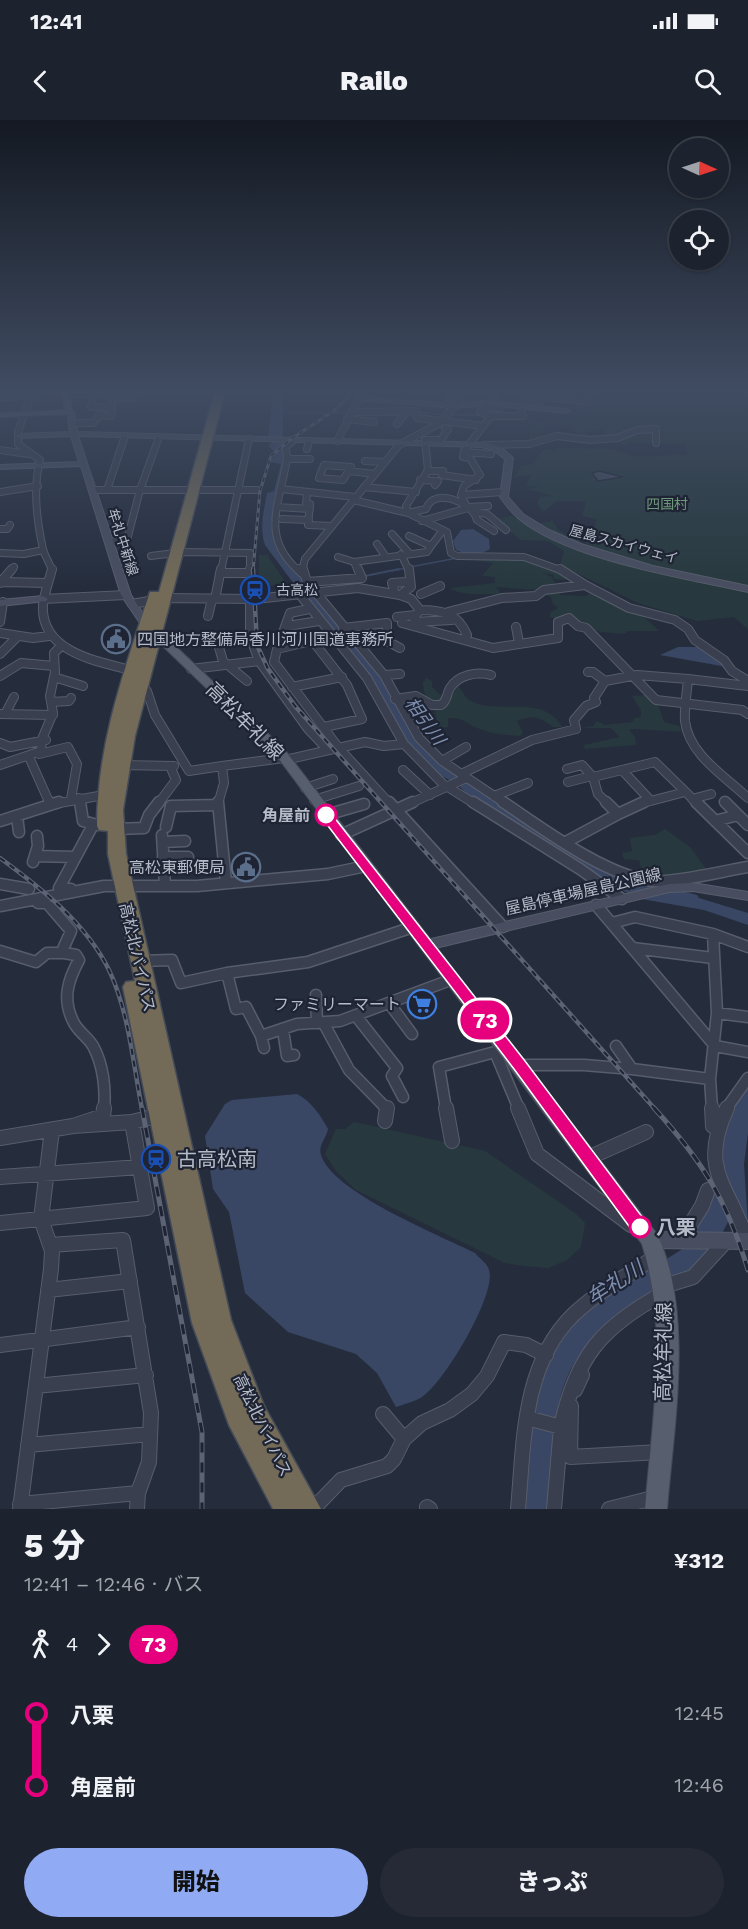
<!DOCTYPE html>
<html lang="ja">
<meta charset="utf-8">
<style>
body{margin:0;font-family:"Work Sans","Noto Sans JP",sans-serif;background:#252a36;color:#f1f3f6;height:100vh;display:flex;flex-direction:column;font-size:22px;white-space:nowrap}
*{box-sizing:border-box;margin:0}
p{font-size:20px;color:#a0a4aa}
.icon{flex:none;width:33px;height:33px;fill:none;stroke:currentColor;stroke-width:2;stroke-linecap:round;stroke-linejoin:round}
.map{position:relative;height:1389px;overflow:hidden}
.panel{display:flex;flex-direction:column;background:#1c222e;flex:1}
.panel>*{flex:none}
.badge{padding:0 12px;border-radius:20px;font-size:21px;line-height:39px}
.needle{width:39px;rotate:93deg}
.tools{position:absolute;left:669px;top:18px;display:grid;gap:12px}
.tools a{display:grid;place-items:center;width:60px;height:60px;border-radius:50%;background:#1c222e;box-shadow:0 2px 4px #0004,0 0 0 2px #3a3f4a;font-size:30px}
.map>.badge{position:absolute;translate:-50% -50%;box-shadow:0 0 0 3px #fff}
.legs{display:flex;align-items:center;gap:9px;height:66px;padding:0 24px;font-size:20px}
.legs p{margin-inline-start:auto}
.headline{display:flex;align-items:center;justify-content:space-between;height:102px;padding:0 24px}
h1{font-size:33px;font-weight:800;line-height:45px}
.cta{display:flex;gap:12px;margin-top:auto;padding:12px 24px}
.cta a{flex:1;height:69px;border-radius:36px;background:#90abf3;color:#111;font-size:24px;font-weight:800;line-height:69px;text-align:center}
.cta a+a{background:#252a36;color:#f1f3f6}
ul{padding:0 24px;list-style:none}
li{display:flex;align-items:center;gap:21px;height:72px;font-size:22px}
li i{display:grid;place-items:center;width:9px;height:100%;margin:0 8px;background:currentColor}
li i::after{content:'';width:15px;height:15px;margin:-8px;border:4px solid;border-radius:50%;background:#1c222e}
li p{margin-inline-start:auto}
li:first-child i{background:linear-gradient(#0000 50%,currentColor 0)}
li:last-child i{background:linear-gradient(currentColor 50%,#0000 0)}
.status{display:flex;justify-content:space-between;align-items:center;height:42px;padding:0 30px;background:#1c222e;direction:ltr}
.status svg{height:16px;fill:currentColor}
header{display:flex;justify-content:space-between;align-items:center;height:78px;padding:0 24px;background:#1c222e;font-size:27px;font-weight:800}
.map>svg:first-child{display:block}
.green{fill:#27393e}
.water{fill:#3a4764}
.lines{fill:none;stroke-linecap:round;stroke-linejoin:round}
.stream-far1{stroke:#3a4764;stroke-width:1.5}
.stream{stroke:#3a4764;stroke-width:2}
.building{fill:#424b5c;stroke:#202635;stroke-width:1.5}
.street-far3-casing{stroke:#575d6b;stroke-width:8}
.street-far2-casing{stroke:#575d6b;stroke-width:10}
.street-far1-casing{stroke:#575d6b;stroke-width:13}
.street-casing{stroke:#575d6b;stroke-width:16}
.secondary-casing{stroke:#575d6b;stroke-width:2}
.primary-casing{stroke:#424857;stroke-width:2}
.highway-casing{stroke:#444a58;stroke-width:3}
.street-far3{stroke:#393f4e;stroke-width:6}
.street-far2{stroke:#393f4e;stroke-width:8}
.street-far1{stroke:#393f4e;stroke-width:10}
.street{stroke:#393f4e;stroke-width:14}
.secondary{fill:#484e60;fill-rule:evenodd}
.primary{fill:#575e6d;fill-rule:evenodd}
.highway{fill:#736b57;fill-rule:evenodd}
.rail-far2-casing{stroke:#5c6374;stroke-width:3}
.rail-far1-casing{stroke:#5c6374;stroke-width:4.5}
.rail-casing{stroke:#5c6374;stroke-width:5}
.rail-far2{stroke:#1e2433;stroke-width:1.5;stroke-dasharray:4.5;stroke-linecap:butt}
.rail-far1{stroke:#1e2433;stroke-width:2;stroke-dasharray:6;stroke-linecap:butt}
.rail{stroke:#1e2433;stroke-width:3;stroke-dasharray:10;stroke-linecap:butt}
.line-1{fill:#e6007e;stroke:#fff;stroke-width:1.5}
.stop-1-dot{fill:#fff;stroke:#e6007e;stroke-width:3}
.labels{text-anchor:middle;stroke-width:4.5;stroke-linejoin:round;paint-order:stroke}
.far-park-label{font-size:14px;fill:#6e987c;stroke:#1e2433}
.far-street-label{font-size:14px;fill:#b5bbc8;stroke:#1e2433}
.far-poi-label{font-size:14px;fill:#b5bbc8;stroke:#1e2433;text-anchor:start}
.poi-label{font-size:16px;fill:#b5bbc8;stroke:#1e2433;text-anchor:end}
.stop-label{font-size:16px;font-weight:bold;fill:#b5bbc8;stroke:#1e2433;text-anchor:end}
.street-label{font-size:16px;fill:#b5bbc8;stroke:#1e2433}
.water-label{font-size:18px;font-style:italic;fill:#7e8eaf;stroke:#1e2433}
.near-street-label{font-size:20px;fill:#b5bbc8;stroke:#1e2433}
.near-poi-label{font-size:20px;fill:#b5bbc8;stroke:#1e2433;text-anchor:start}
.near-stop-label{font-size:20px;font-weight:bold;fill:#b5bbc8;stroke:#1e2433;text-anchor:start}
.near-water-label{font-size:21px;font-style:italic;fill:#7e8eaf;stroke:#1e2433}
</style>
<div class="status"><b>12:41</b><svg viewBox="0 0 49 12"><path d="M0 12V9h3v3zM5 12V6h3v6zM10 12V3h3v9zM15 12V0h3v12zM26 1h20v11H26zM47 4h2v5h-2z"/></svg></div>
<header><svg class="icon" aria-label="back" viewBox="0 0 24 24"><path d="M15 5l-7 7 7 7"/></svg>Railo<svg class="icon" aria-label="search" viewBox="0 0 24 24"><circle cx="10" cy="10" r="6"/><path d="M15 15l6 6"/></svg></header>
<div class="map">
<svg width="748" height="1389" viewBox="0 0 748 1389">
<rect width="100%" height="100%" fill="#252d3d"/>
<path class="green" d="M606 272H748V509L734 497 697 501 638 483 560 445 564 431 548 421 521 420 496 399 512 396 545 416 592 432V427L584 421 574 423 535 404 553 401 558 410 566 414 580 408 594 409 597 399 582 396 586 381H557L543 392 537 383 540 377 553 376 528 369 540 367 526 366 531 355 514 357 522 345H531L544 329 555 331 557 328 616 329C637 342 664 334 688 334L685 324 631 322 625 325 613 320 602 309 584 312 589 318H585C574 309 559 304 545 304L541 315 553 316 535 322 498 323 529 319 531 304 535 302 572 300 578 293 573 286 604 279Z
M259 435H267L293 473 285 474 279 465 259 467Z
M516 438 545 443 574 460 554 459V455L542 453 552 457 560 475 585 476 595 471 640 493 659 511H628L624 514 601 512 550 497V493L558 488 553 484 551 477 537 470 496 467 501 474C489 474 459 476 450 468L495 463V457L482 456 493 443 469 439Z
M426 558 432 561V567L449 583 458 565C461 569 465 577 469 580 497 597 542 572 562 607H553C540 597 533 594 517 601L523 613 520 616C507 615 492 614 480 609 467 604 463 597 448 598V607L438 608 435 590 424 572 423 563Z
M645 575 657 582 664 602 679 606 682 611C664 612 648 609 629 609L635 617 636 625 585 629 584 625 620 617 611 608H583L593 606 597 601 605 605 633 602 634 598 641 597V590L632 576Z
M665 709 690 727 707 750 664 757 643 756 639 740 624 739 622 733 632 731 630 718 655 715Z
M354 1002 485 1031 576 1094 585 1103 581 1127 567 1140 548 1148 525 1146 505 1143 356 1070 336 1051 325 1034 336 1009H345Z"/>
<path class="water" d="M253 272H281L283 280V347L271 405 278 428 374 545 411 612 432 633 612 752 697 775 699 778 748 793V805L704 790 642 779 617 768 472 679 457 664 436 653 407 623 384 585 265 425C259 407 264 391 267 373L274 371 281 344 270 342 276 333 268 326 271 324V318L268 317 273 276Z
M473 409 489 419 490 429C482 435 465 435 456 430L453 421 461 410Z
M678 527H702L727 547 660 535Z
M748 963V1013L744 1044 748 1104 738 1084C727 1102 717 1128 701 1142 656 1181 596 1197 569 1253 550 1293 553 1346 549 1389H522L536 1273 551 1236 579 1197 597 1182 681 1130 713 1069 728 992Z
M297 974C311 981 321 996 328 1009 326 1019 318 1025 321 1035 332 1072 439 1115 475 1133 479 1138 488 1144 489 1150 497 1174 444 1263 422 1277 414 1282 404 1284 396 1287L377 1253 356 1234 288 1212 245 1173 229 1092 213 1069 205 1016 225 984 232 980Z"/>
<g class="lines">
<path class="stream-far1" d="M420 292 442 295
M289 293H325
M333 293H346
M449 295H481
M410 447 457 438
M392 451 406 448"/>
<path class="stream" d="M365 456 399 449"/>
</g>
<path class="building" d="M599 351 623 357 598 361 592 353Z"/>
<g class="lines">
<g class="street-far3-casing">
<path id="street-far3" d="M32 272 18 312V324L40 340C33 367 37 402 43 429 45 437 50 443 52 451
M516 272 526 275
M530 272 547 277 586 281 588 278
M94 273 91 287 112 288V283
M66 274H118L117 278H136L141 272
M0 278 57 272
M489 283 494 278
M447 285 453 272
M502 285 500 288 485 287 480 292 491 296H523
M351 292 416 291 417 298 483 306
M521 294 522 287 529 280 540 282
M347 299 374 302
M72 303H93L100 295 111 296 112 288
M397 304 407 291
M294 320 285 327C289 338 286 343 284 354 275 394 265 421 299 451
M337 321 363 272
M485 325 529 324 557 316 590 320 617 318 638 310 656 309V323
M307 329 309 321
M0 330 28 334
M464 332 491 334
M288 339H310
M365 341 385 342
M324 345 351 347 343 360 319 358Z
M349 351 375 354
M427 351H443L442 355 476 360
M420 360 438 361 435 365
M364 367 416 372
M281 369 355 377
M92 370H257
M107 370 125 316
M0 372 38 366
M307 372 306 384H310L308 405 332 406
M461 375 503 372
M353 380 408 393 426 389C434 366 473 383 477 400L494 411
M488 386 467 387 461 375 464 366 480 355 470 338 463 337 464 331 491 296
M277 387 310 389
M475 392 487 394 506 410
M282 399 309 400
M422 401 468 388
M0 409H7L10 405
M443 410 447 412 451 433 457 436 524 437 563 451
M392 414 409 433
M109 422 127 420 140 370 159 317
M377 424 386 437
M431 426 443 410 408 393 406 386 428 350 425 320H441L448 309 445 308
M0 433 24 434 43 430
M401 434 409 451
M151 436 183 432 250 433V451
M338 437 354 442
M11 451 14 447
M221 451 249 319
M302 451 305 439 399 325 440 303 467 272
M358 451 354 442 427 432 431 426 409 416"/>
</g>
<g class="street-far2-casing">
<path id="street-far2" d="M52 449C49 461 44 474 43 485 40 533 100 542 135 551
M298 449 302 453
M303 449 307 462 384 555 419 618 442 641 506 684
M220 453H250V449
M2 462 48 463
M307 462 362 458 358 449
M0 463 12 449
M585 465 629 488 675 500 688 509 695 520 724 540 732 551 748 561
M395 474 392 463 406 462
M421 474 440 466
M400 475 411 467 409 449
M301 476 367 558 404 624 443 664 475 684
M43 479 126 475
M215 479 221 449
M250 480V516L259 541
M132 484 165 478 255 479 358 468 400 475 411 479 420 490C442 490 458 493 467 515L465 518
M448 492 502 478 536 476 544 470 585 465 560 449
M208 496 212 479
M397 497 416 495 420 490
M0 502 3 482
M414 502 452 500
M402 503 493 528 558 518V502L569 498 578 506 586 508 656 580 742 590 748 594
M287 506 319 501
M516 507 519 523
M343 508 387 503V521L400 528
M0 513 33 518 49 516
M332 516 277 529 274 542 338 627 390 684
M312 520 347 565 362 599 324 607
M218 524 223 541 247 561
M277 529 290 493 309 489
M0 534 18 516
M191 549 259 541 308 609 327 629
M588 552H593L605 561
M384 555 400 554
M0 556 21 543 54 546
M54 557 83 566
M688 559 748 566
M140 564 147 571 155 595 189 651 222 646
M292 567 342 557
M395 579 416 576 432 585H441C448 580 446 575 450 568 458 555 477 551 491 555
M51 582 69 581 71 578
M0 594 53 595
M5 594 14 577
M0 623 10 627 46 620
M39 634 68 627 77 644 71 679
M29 637 50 684
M285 640 365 622 384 626 404 624
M442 641 466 627
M0 645 41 631 42 619 53 593 50 576 55 552 54 533 61 526
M121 645 174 646
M567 649 582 645 593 657
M403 650 430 675
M622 650 651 681
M461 654 532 620 576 609 574 600 586 586 596 582 594 578 605 561 637 555 688 559C687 572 684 588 685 601 689 635 725 656 748 678
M568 662 592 656
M305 668 333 659
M494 676 528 663
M79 678 80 684
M692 679 711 674
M314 680 359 666
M725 682 727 684
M54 684 104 675
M158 684 176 660 170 646
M218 684 224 663 222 646 284 638
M409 684 466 658
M608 684 598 674 593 657 655 642 698 684
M639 684 685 672"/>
</g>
<g class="street-far1-casing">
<path id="street-far1" d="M49 682 50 685
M80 682 83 701 97 705
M218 682 226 763
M389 682 503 807
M473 682 580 749 622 779
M503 682C542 708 607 757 653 761 675 763 723 751 748 747
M696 682 748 733
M725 682 748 705
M618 694 644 682
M326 695 364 684
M17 696 19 712
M0 701 59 682
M715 701 738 695
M166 707 171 686 218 685
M116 709 144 708 149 695 159 682
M162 715 165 766
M341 715 413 682
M163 722 185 721
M566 722 618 694 606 682
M35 736 75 737
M163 737H188
M33 742 38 726 37 716
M0 764 29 769
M71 769 59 768 93 705
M38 783H47L71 811 63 829 64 833 76 835 79 840C68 860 62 879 73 901 77 911 88 917 93 926 103 944 106 969 104 989
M596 785 715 926 748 932
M0 786 104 766H197L328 754 366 746
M612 803 635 797 713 814 748 827
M713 814 717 893
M633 828 713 838
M0 831 36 842 47 833H64
M139 841 172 840 181 863 227 853 236 889 246 887 261 916
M227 853 308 842 413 807
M316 875 317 903
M389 883 412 914
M356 896 397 948 392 956 403 977
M323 902 349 950 387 989
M283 910 287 936 294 935
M616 926 632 949 710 959
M264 928 261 916 297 904 340 901 453 859
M507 929 495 932 519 989
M519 945H584L632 949
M446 989 439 947 495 932
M712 989 710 959 717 893 748 897
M726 989 748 958"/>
</g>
<g class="street-casing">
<path id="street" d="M446 988 452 1021
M518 988 537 1034 631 1105
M712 988 713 1006 719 1009
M727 988C698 1051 729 1065 747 1121
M385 1001 387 988
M73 1006 103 996 104 988
M0 1018 73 1006 132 1002 160 995
M588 1038 646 1012
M0 1057 140 1047
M0 1103 147 1088 132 1002
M681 1120 702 1086 708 1070
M50 1125 123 1120 151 1293 149 1342 138 1373 137 1389
M664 1166 693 1157 725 1122
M48 1170 130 1161
M0 1225 138 1207
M36 1266 146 1255
M575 1270 582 1255
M571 1286 570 1337 660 1332
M527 1298 561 1307C576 1237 601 1207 664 1173
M404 1319 422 1303 450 1290 472 1274 487 1256 504 1222 526 1225 546 1235
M28 1325 150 1314
M20 1384 138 1373
M427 1387 430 1389
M20 1389 51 1149 52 1131 41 1099 52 1010
M313 1389 341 1360 387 1346 394 1339 404 1319 383 1294
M518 1389C524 1323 522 1245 573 1195 597 1172 627 1156 655 1137
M554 1389 561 1307
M609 1389 657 1377"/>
</g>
<g class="secondary-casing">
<path id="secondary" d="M360 277 456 284 486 281 566 289 570 291 566 293 486 285 456 288 358 280 357 279Z
M67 290 74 292 77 312 488 323 502 328 513 338 508 377 523 394 549 410 581 424 653 446 748 466V472C684 458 568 440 518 398 511 392 505 384 500 377L505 339 496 332 484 327 78 316 131 475 150 504 148 506H142L121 475 81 346 0 349V345L79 342 71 316 19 318 15 316 19 314 70 312Z
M43 476 48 479 46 481 0 486V480Z
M693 763 748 772V780L693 771 669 772 427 830 422 828 420 825 422 822 427 820 669 764Z
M650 1112 748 1113V1129L650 1128 644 1125 641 1120 644 1115Z"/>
</g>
<g class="primary-casing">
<path id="primary" d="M61 272H69L73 294 0 297V293L65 290Z
M149 504 153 505 284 629 657 1114C694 1193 674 1304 667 1389H645C652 1301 669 1209 642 1124L276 635 145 509V505Z"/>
</g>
<g class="highway-casing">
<path id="highway" d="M215 272H225L135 616 123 690 126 734 231 1200 264 1286 321 1389H273L229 1305 192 1203 123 867 126 862 135 861 108 734V711L99 710 97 706C97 625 124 551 149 475L150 472H159Z"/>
</g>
<use href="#street-far3" class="street-far3"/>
<use href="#street-far2" class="street-far2"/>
<use href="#street-far1" class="street-far1"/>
<use href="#street" class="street"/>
<use href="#secondary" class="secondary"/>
<use href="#primary" class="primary"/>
<use href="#highway" class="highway"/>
<g class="rail-far2-casing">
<path id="rail-far2" d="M253 451 260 371 271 336 291 319 335 290 353 272"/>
</g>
<g class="rail-far1-casing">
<path id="rail-far1" d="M253 449 257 525 268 549 295 586 655 989
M0 738C41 768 86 803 109 850 129 892 133 944 142 989"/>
</g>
<g class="rail-casing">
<path id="rail" d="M142 988 202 1312V1389
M654 988C703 1042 727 1080 748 1150"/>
</g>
<use href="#rail-far2" class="rail-far2"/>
<use href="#rail-far1" class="rail-far1"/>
<use href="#rail" class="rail"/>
</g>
<linearGradient id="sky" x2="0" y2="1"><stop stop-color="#141922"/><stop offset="0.58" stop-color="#404c62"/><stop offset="1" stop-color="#404c62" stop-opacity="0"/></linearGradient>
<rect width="748" height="467" fill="url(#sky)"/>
<path class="line-1" d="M326 691 330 692 525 941 646 1102 648 1107 646 1113 640 1115 634 1113 514 949 322 698 320 695Z"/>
<defs>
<g id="station-ring" transform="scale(1.5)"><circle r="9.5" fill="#1e2433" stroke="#1a4fb4" stroke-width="1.5"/><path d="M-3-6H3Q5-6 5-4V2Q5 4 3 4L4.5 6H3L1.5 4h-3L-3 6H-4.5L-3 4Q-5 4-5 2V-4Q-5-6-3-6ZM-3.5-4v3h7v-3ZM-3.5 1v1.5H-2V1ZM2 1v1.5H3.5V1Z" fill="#1a4fb4"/></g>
<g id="civic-ring" transform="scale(1.5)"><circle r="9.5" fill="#1e2433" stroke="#5c6f8a" stroke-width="1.5"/><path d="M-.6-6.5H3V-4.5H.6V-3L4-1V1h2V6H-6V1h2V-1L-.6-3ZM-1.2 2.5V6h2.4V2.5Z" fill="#5c6f8a"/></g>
<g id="supermarket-ring" transform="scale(1.5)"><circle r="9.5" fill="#1e2433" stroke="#3f7fe0" stroke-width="1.5"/><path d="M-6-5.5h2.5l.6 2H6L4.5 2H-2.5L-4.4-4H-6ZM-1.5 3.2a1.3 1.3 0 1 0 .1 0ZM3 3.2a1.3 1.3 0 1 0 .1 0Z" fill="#3f7fe0"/></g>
</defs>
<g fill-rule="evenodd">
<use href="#station-ring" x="255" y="470"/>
<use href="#civic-ring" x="116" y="519"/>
<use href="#civic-ring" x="246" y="747"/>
<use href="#supermarket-ring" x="422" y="884"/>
<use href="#station-ring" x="156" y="1039"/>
</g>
<g class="stop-1-dot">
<circle cx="326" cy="695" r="10"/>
<circle cx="640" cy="1107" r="10"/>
</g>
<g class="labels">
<g class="far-park-label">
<text x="667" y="389">四国村</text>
</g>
<g class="far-street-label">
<text transform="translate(123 422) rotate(72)" y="5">牟礼中新線</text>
<text transform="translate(624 424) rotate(15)" y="5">屋島スカイウェイ</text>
</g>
<g class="far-poi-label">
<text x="276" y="475">古高松</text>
</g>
<g class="poi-label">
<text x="137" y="525" text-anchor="start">四国地方整備局香川河川国道事務所</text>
<text x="225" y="753">高松東郵便局</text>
<text x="401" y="890">ファミリーマート</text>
</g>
<g class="stop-label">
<text x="310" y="701">角屋前</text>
</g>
<g class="street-label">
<text transform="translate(583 771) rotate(-13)" y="6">屋島停車場屋島公園線</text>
<text transform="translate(138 837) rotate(77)" y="6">高松北バイパス</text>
<text transform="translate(263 1305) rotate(64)" y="6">高松北バイパス</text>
</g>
<g class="water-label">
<text transform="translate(425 601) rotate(54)" y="6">相引川</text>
</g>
<g class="near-street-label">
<text transform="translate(245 601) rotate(45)" y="7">高松牟礼線</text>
<text transform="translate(663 1232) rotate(-89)" y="7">高松牟礼線</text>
</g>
<g class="near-poi-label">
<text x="177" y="1046">古高松南</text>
</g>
<g class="near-stop-label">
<text x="656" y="1114">八栗</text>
</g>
<g class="near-water-label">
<text transform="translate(615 1163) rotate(-33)" y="7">牟礼川</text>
</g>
</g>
</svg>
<div class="tools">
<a><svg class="needle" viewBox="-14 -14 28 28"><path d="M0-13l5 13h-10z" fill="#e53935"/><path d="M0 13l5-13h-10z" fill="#a0a4aa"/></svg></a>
<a><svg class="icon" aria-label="locate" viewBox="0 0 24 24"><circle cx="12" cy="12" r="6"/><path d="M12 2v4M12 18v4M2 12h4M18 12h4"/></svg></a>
</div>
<b class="badge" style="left:485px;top:900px;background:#e6007e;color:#fff">73</b>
</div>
<section class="panel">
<div class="headline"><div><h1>5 分</h1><p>12:41 – 12:46 · バス</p></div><b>¥312</b></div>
<div class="legs"><svg class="icon" aria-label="walk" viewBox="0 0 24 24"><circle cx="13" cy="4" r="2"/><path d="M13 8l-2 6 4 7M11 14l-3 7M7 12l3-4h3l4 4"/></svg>4<svg class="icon" aria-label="forward" viewBox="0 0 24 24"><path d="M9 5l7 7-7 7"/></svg><b class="badge" style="background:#e6007e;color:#fff">73</b></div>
<ul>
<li><i style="color:#e6007e"></i><b>八栗</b><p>12:45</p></li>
<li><i style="color:#e6007e"></i><b>角屋前</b><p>12:46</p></li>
</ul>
<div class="cta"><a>開始</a><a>きっぷ</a></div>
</section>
